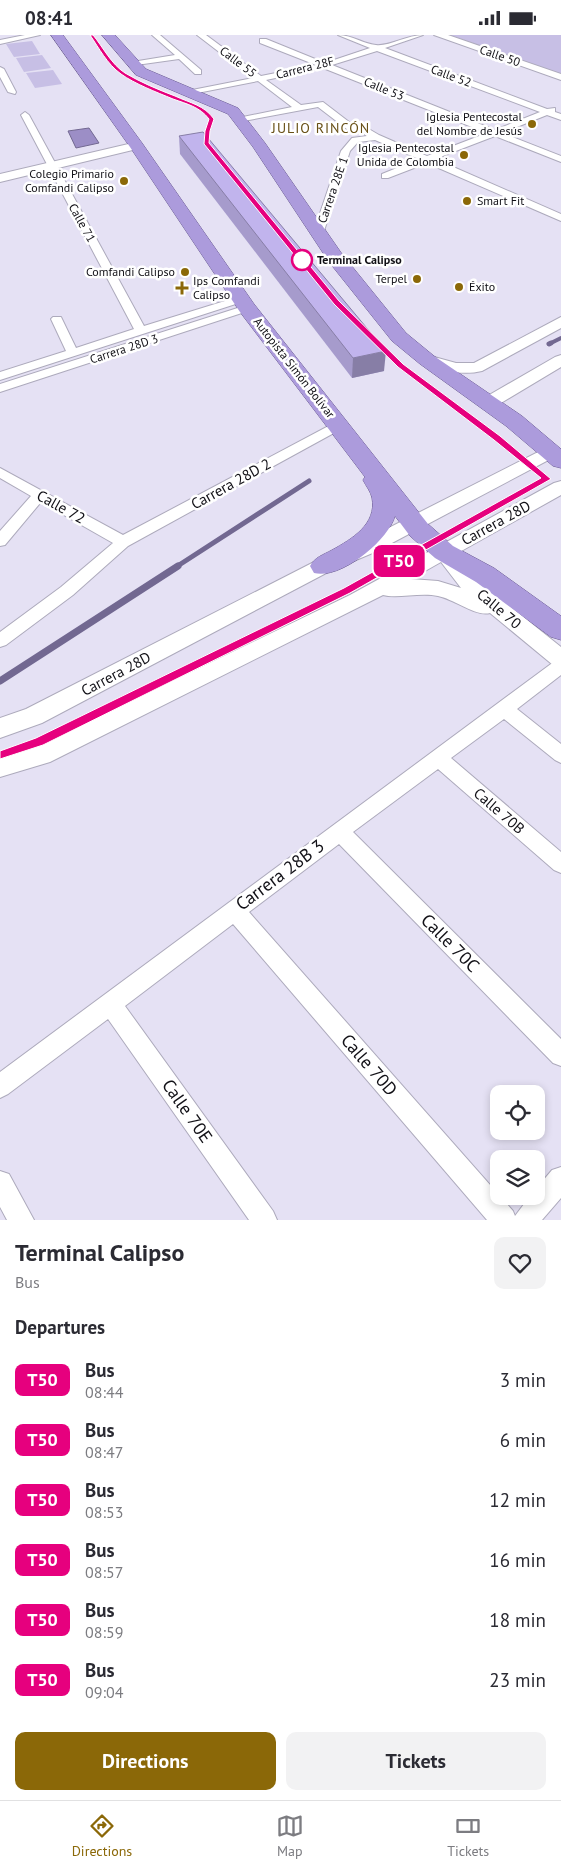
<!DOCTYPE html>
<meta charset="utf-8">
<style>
body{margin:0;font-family:"PT Sans",sans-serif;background:#f2f2f3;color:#2b2b33;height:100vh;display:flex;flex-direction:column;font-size:19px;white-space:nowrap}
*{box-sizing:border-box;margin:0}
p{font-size:16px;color:#7c7c81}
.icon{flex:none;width:28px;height:28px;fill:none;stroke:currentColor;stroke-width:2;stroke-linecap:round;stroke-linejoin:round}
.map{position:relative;height:1185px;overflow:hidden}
.sheet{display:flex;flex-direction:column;background:#fff;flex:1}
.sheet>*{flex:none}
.badge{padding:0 10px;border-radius:8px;font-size:18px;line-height:32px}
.controls{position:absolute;left:490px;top:1050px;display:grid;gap:10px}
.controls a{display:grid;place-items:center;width:55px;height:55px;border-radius:10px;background:#fff;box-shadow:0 2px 8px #0003;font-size:25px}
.map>.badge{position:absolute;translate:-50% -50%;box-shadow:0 0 0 2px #fff}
h2{padding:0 15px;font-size:19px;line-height:45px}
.round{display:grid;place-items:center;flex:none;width:52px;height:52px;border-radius:10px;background:#f2f2f3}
.summary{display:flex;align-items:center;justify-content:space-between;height:85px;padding:0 15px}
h1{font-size:24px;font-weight:800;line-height:38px}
.button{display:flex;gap:10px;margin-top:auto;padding:10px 15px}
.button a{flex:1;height:58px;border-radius:10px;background:#8b6808;color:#fff;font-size:20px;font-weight:800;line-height:58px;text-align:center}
.button a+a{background:#f2f2f3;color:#2b2b33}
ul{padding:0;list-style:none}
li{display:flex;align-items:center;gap:15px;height:60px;padding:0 15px}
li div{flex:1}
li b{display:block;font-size:19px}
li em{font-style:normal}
li .badge{min-width:55px;font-weight:700;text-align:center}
.status{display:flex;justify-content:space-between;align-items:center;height:35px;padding:0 25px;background:#fff;direction:ltr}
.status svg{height:14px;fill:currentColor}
.dock{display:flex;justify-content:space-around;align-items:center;height:70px;border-top:1px solid #e1e1e2;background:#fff;font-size:14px;color:#7c7c81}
.dock a{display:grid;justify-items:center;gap:2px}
.dock .active{color:#8b6808}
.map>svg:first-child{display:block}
.green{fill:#c7bfe5}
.water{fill:#9c8ec6;stroke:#726891}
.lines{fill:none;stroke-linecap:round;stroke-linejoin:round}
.stream-far2{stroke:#726891;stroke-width:4}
.stream-far1{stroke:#726891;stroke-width:5}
.stream{stroke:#726891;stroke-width:7}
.minor-casing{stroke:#adaabc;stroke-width:2}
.tertiary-casing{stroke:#adaabc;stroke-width:2}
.trunk-casing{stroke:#695a91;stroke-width:1}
.minor{fill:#fff;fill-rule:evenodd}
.tertiary{fill:#fff;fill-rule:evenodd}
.trunk{fill:#ac9bdc;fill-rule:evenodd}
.wall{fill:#a69bcc}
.shaded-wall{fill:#877ea6}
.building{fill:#c1b4ed;stroke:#877ea6}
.line{fill:#e6007e;stroke:#fff}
.poi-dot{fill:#8b6808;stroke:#fff;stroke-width:2}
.stop-dot{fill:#fff;stroke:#e6007e;stroke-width:2.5}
.labels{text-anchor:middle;stroke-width:5;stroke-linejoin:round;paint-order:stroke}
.far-street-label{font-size:12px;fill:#111016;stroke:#fff}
.far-poi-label{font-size:12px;fill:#111016;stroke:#fff;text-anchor:end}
.far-stop-label{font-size:12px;font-weight:bold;fill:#111016;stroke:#fff;text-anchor:start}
.far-neighbourhood-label{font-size:14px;letter-spacing:1px;fill:#674f15;stroke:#fff}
.street-label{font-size:15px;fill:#111016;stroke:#fff}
.near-street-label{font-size:18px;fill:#111016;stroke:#fff}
</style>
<div class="status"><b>08:41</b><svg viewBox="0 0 49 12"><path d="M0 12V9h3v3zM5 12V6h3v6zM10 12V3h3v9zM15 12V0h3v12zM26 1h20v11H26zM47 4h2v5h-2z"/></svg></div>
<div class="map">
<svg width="561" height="1185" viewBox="0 0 561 1185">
<rect width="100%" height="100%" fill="#e5e1f4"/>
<path class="green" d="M450 0H561V39Z
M32 6 40 19 14 22 6 9Z
M42 20 51 33 24 37 16 23Z
M53 35 62 49 35 53 26 38Z"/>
<path class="water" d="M89 93 99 108 76 113 68 96Z"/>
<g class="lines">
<path class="stream-far2" d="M549 309 561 303"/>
<path class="stream-far1" d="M549 309 551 308
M176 532 309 446"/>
<path class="stream" d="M0 646 178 531"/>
<g class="minor-casing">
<path id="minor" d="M25 0H40L0 9V5Z
M152 0H160L201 35V39H195L179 24 129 31 128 29 132 27 175 20Z
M197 0H206L261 41 316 30 260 8V4H266L325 28 370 13 338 0C353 0 363 9 376 10 387 12 408 0 423 0L385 13 547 74 555 73V77L561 79V85L547 80 502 98 561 121V127L495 101 435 124 561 179V186L427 128 388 143H382V139L419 124 375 105 358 107 350 116 323 199 322 201H314L313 199 341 116 352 103 367 101 358 95H348L318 72 238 87V83L292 72 258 46 187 60V56L253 43ZM377 16 540 77 495 95 332 30ZM323 33 487 98 427 121 379 100 362 90H353L323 67 301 70 266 45Z
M0 32 4 34 16 57 15 59 8 57 0 42Z
M25 77 29 80 144 291 241 261 247 264 245 266 0 345V337L66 316 51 284 53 282H61L76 313 134 294 21 80Z
M247 270 253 273 251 275 0 357V349Z
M338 386 343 387 345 390 343 393 128 511 73 560 6 610 0 612V597L61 552 113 508 41 467 5 510 0 511V496L31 461 0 443V433L123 500Z
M561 624V640L517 674 561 709V728L555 725 504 684 451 723 561 817V838L554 835 438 734 353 797 561 1004V1031L553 1028 339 809 249 877 513 1176 515 1181 530 1161H536V1154L552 1135 561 1132V1163L542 1185H487L233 889 125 971 273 1176 277 1185H249L108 984 8 1059 0 1063V1037L555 626Z
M0 1136 9 1139 34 1185H7L0 1172Z"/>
</g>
<g class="tertiary-casing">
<path id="tertiary" d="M434 0H448L561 39V45Z
M137 107 141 109 143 111 141 113 0 147V139Z
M561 282V293L482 336C461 341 442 335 421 328L419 325 421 322 427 320 456 328H474Z
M561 320V332L496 371H484L482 367 484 363 555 322Z
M550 411 556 413 559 417 556 421 375 517 330 536 42 688 0 703V683L26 674 316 526 361 507Z
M561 446V460L456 519 477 545 561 612V632L553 630 490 578C476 582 454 564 438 561 420 557 397 564 383 560L50 727 0 742V722L36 712 350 560 554 448ZM441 527 461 553 438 546 411 544Z"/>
</g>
<g class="trunk-casing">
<path id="trunk" d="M51 0H63L142 108 254 269 428 489 453 511 494 533 561 581V605L551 602 476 547 435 523 410 501 395 481C388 506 340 545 314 538L310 531C315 522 323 520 332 515 352 504 377 489 372 463 371 457 366 451 363 445L365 442 240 277 130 112Z
M102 0H115L146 34 238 73 265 108 342 219 406 298 434 321 522 381 561 414V433L553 431 506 391 420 329 392 306 329 227 253 112 228 79 136 40Z"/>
</g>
<use href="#minor" class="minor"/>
<use href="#tertiary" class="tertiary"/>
<use href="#trunk" class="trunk"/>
</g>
<path class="wall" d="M179 101 384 336 352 343 180 119Z"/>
<path class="shaded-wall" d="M386 316 384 336 352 343 353 323Z"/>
<path class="building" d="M203 97 386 316 353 323 179 101Z"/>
<path class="line" d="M90 0H93C103 12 111 29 125 38 140 47 159 55 175 61 190 68 204 70 214 84L210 96 209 108 339 266 403 329 500 401 551 444 350 558 43 710 0 724V716L36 703 344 553 541 443 494 405 398 332 334 269 204 109 205 96 209 84C200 72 187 69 173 64 156 57 135 49 121 39 107 29 99 13 90 0Z"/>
<g class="poi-dot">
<circle cx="532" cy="89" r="5"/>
<circle cx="464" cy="120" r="5"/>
<circle cx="124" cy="146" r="5"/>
<circle cx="467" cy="166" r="5"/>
<circle cx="185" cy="237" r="5"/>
<circle cx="417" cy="244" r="5"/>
<circle cx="459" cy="252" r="5"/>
<path d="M179.5 245.5h5v5h5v5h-5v5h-5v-5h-5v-5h5z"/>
</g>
<circle class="stop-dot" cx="302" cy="225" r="10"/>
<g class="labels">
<g class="far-street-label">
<text transform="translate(500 21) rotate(19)" y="4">Calle 50</text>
<text transform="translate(238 27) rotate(37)" y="4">Calle 55</text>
<text transform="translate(305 33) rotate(-14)" y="4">Carrera 28F</text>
<text transform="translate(451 41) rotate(20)" y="4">Calle 52</text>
<text transform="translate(384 54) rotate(22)" y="4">Calle 53</text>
<text transform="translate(333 155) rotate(-71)" y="4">Carrera 28E 1</text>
<text transform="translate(82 188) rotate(61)" y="4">Calle 71</text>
<text transform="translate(124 314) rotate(-18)" y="4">Carrera 28D 3</text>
<text transform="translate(294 333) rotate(52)" y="4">Autopista Simón Bolívar</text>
</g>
<g class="far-poi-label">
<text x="522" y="86">Iglesia Pentecostal<tspan x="522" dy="14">del Nombre de Jesús</tspan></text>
<text x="454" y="117">Iglesia Pentecostal<tspan x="454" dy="14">Unida de Colombia</tspan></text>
<text x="114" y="143">Colegio Primario<tspan x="114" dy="14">Comfandi Calipso</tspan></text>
<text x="477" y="170" text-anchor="start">Smart Fit</text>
<text x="175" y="241">Comfandi Calipso</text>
<text x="407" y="248">Terpel</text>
<text x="193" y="250" text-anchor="start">Ips Comfandi<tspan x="193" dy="14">Calipso</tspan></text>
<text x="469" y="256" text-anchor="start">Éxito</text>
</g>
<g class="far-stop-label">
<text x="317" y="229">Terminal Calipso</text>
</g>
<g class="far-neighbourhood-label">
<text x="321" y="98">JULIO RINCÓN</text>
</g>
<g class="street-label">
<text transform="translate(231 449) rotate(-29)" y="5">Carrera 28D 2</text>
<text transform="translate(61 472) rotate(29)" y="5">Calle 72</text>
<text transform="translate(496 488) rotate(-29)" y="5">Carrera 28D</text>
<text transform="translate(499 574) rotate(40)" y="5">Calle 70</text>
<text transform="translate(116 639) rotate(-28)" y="5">Carrera 28D</text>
<text transform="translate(499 776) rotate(41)" y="5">Calle 70B</text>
</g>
<g class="near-street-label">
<text transform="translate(280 840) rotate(-37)" y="6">Carrera 28B 3</text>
<text transform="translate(450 908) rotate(45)" y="6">Calle 70C</text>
<text transform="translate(369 1030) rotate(49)" y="6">Calle 70D</text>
<text transform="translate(187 1076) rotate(55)" y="6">Calle 70E</text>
</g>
</g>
</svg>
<div class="controls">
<a><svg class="icon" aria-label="locate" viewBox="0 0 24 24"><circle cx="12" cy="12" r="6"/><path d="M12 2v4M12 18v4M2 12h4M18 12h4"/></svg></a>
<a><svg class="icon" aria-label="layers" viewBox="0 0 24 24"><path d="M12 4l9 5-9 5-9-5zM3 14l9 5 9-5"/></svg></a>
</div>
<b class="badge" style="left:399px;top:526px;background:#e6007e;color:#fff">T50</b>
</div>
<section class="sheet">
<div class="summary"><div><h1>Terminal Calipso</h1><p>Bus</p></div><a class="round"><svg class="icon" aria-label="heart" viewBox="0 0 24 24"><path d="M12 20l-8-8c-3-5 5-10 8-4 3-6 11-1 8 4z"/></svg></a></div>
<h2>Departures</h2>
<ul>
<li><span class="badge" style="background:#e6007e;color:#fff">T50</span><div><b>Bus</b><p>08:44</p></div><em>3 min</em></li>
<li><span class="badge" style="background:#e6007e;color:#fff">T50</span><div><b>Bus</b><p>08:47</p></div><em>6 min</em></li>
<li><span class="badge" style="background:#e6007e;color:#fff">T50</span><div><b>Bus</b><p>08:53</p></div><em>12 min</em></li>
<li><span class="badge" style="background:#e6007e;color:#fff">T50</span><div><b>Bus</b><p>08:57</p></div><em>16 min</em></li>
<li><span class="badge" style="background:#e6007e;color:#fff">T50</span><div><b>Bus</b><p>08:59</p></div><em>18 min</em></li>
<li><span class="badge" style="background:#e6007e;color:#fff">T50</span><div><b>Bus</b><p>09:04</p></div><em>23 min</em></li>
</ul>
<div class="button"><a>Directions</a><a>Tickets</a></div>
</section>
<nav class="dock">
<a class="active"><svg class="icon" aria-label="directions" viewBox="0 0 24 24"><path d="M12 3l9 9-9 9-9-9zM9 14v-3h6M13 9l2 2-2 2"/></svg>Directions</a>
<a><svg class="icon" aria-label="map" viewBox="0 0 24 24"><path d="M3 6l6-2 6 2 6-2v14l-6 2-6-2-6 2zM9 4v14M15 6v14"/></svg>Map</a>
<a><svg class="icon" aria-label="tickets" viewBox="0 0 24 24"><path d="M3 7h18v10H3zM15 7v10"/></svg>Tickets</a>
</nav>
